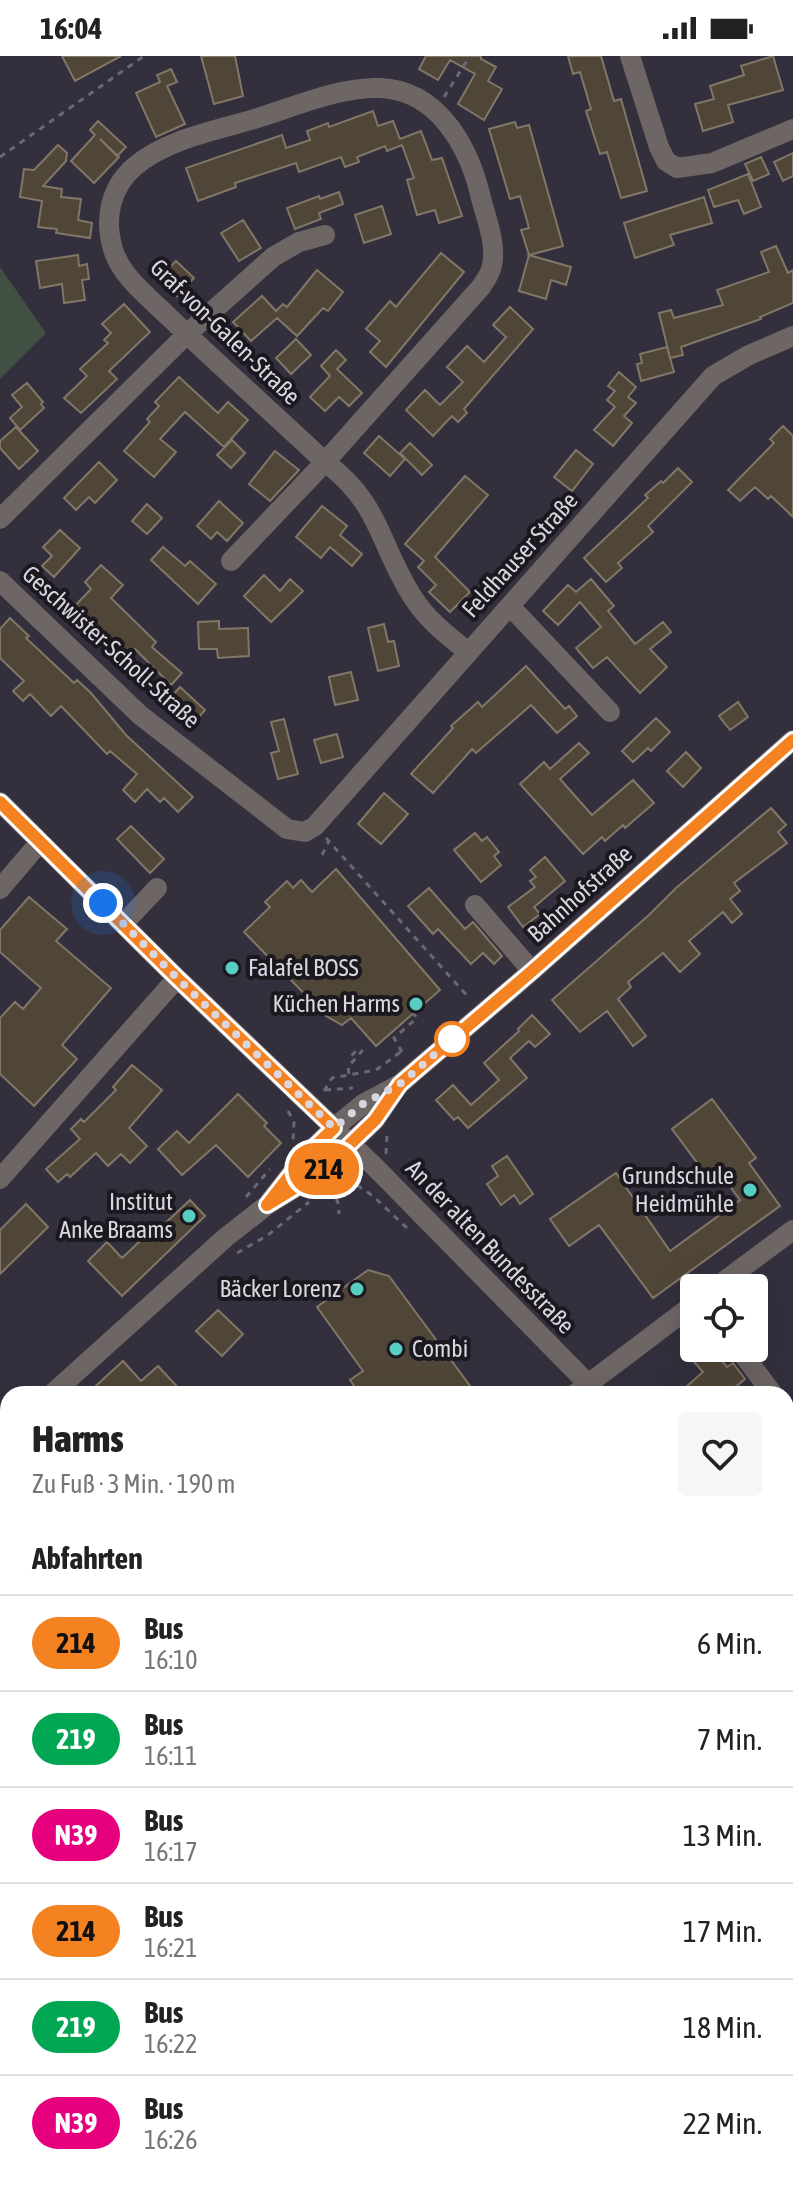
<!DOCTYPE html>
<html lang="de">
<meta charset="utf-8">
<style>
body{margin:0;font-family:"Asap Condensed",sans-serif;background:#f6f6f6;color:#222;height:100vh;display:flex;flex-direction:column;font-size:30px;white-space:nowrap}
*{box-sizing:border-box;margin:0}
p{font-size:26px;color:#767676}
.icon{flex:none;width:44px;height:44px;fill:none;stroke:currentColor;stroke-width:2;stroke-linecap:round;stroke-linejoin:round}
.map{position:relative;flex:1;overflow:hidden}
.panel{position:absolute;left:0px;top:1330px;width:794px;height:800px;display:flex;flex-direction:column;background:#fff;border-radius:24px 24px 0 0;box-shadow:0 8px 32px #0002}
.panel>*{flex:none}
.badge{padding:0 16px;border-radius:26px;font-size:28px;line-height:52px}
.buttons{position:absolute;left:680px;top:1218px;display:grid;gap:16px}
.buttons a{display:grid;place-items:center;width:88px;height:88px;border-radius:8px;background:#fff;box-shadow:0 8px 32px #0002;font-size:40px}
.you{position:absolute;width:40px;height:40px;margin:-20px;border:6px solid #fff;border-radius:50%;background:#1a73e8;box-shadow:0 0 0 12px #1a73e833}
.map>.badge{position:absolute;translate:-50% -50%;box-shadow:0 0 0 4px #fff}
h2{padding:0 32px;font-size:30px;line-height:72px}
.round{display:grid;place-items:center;flex:none;width:84px;height:84px;border-radius:8px;background:#f6f6f6}
.overview{display:flex;align-items:center;justify-content:space-between;height:136px;padding:0 32px}
h1{font-size:38px;font-weight:800;line-height:60px}
ul{padding:0;list-style:none}
li{display:flex;align-items:center;gap:24px;height:96px;padding:0 32px;border-top:2px solid #e0e0e0}
li div{flex:1}
li b{display:block;font-size:30px}
li em{font-style:normal}
li .badge{min-width:88px;font-weight:700;text-align:center}
.status{display:flex;justify-content:space-between;align-items:center;height:56px;padding:0 40px;background:#fff;direction:ltr}
.status svg{height:22px;fill:currentColor}
.map>svg:first-child{display:block}
.green{fill:#405042}
.building{fill:#4f4638;stroke:#817768;stroke-width:2}
.lines{fill:none;stroke-linecap:round;stroke-linejoin:round}
.path{stroke:#6c6774;stroke-width:3;stroke-dasharray:6 6;stroke-linecap:butt}
.minor{stroke:#6e6565;stroke-width:20}
.rail{stroke:#9b97a2;stroke-width:5;stroke-dasharray:10 10;stroke-linecap:butt}
.line-casing{stroke:#fff;stroke-width:18}
.line{stroke:#f58220;stroke-width:12}
.walk{stroke:#dad6e0;stroke-width:8;stroke-dasharray:0 14.4}
.poi-dot{fill:#57cec1;stroke:#1b181f;stroke-width:3}
.stop-dot{fill:#fff;stroke:#f58220;stroke-width:4}
.labels{text-anchor:middle;stroke-width:8;stroke-linejoin:round;paint-order:stroke}
.street-label{font-size:24px;fill:#dad6e0;stroke:#1b181f}
.poi-label{font-size:24px;fill:#dad6e0;stroke:#1b181f;text-anchor:end}
</style>
<div class="status"><b>16:04</b><svg viewBox="0 0 49 12"><path d="M0 12V9h3v3zM5 12V6h3v6zM10 12V3h3v9zM15 12V0h3v12zM26 1h20v11H26zM47 4h2v5h-2z"/></svg></div>
<div class="map">
<svg width="793" height="2130" viewBox="0 0 793 2130">
<rect width="100%" height="100%" fill="#342f3d"/>
<path class="green" d="M0 211 46 277 0 323Z"/>
<path class="building" d="M62 0H121L75 25Z
M201 0H235L243 40 214 48Z
M426 0H481V3L496 11 488 25 502 33 484 64 458 48 475 18 450 4 438 24 419 13Z
M568 0H601L614 45 621 43 647 135 621 142 607 96 600 98 586 55 591 53 580 16 573 18Z
M773 0 783 34 728 49 733 66 703 75 695 48 714 43 710 30 744 19 741 10Z
M171 13 177 26 167 30 185 68 156 81 136 37 160 26 157 19Z
M373 55 378 70 393 65 400 83 421 75 432 104 442 102 462 160 439 167 435 154 417 159 407 124 414 122 402 89 387 95 385 90 357 101 359 106 345 111 341 101 299 116 296 107 235 127 236 131 198 145 186 112 282 79 286 92 310 84 307 75 328 67 329 71Z
M98 65 126 91 117 100 100 83 119 101 94 127 71 105 95 79 90 74Z
M515 66 517 72 529 69 563 190 529 199 571 211 566 229 551 224 546 243 519 235 529 199 521 174 529 172 520 140 510 143 489 73Z
M58 89 67 97 66 105 43 130 62 133 61 141 81 143 78 164 92 167 90 182 56 177 57 173 38 171 42 145 20 141 24 113 34 114Z
M793 97V120L783 125 774 106Z
M761 101 769 118 753 125 745 108Z
M748 118 761 151 744 158 738 144 714 151 708 134Z
M339 136 343 148 319 157 321 163 295 173 287 152 319 140 320 143Z
M704 141 712 167 670 179 674 189 635 202 624 167Z
M382 150 391 178 364 187 355 159Z
M243 164 261 192 239 205 221 177Z
M776 190 788 217 793 214V247L760 261 761 263 681 291 683 299 670 302 659 257 671 254 674 262 723 249 717 234 769 216 761 196Z
M441 197 464 216 386 311 370 296 380 285 366 273 390 245 396 251Z
M78 199 79 210 87 208 89 223 82 224 85 244 64 247 62 228 40 232 36 205Z
M176 205 194 222 177 240 159 222Z
M317 214 343 236 328 255 323 252 297 280 277 262 251 285 233 266 262 240 276 255 283 248 287 251Z
M124 248 150 276 109 315 117 323 81 357 64 342 87 320 80 313 108 287 104 284 111 277 102 268Z
M510 251 533 273 464 353 467 357 458 366 452 360 433 380 406 354 425 334 440 349 463 326 447 311 467 290 484 306 506 281 493 269Z
M296 283 311 299 291 318 276 302Z
M667 291 674 316 641 325 637 308 642 307 640 298Z
M336 294 346 304 337 313 362 337 349 350 339 341 325 355 310 341 330 320 321 310Z
M619 316 636 331 628 341 636 347 624 360 632 367 613 390 594 374 615 351 607 344 615 335 608 330Z
M179 321 218 357 228 346 248 364 224 391 185 356 160 383 176 396 154 421 124 395 150 366 147 363 159 350 155 346Z
M27 327 43 346 41 348 44 352 20 374 10 362 22 351 12 339Z
M783 370 793 380V461L771 440 768 443 755 431 740 445 728 434 774 387 770 383Z
M16 371 38 395 19 413 0 392V385Z
M379 380 405 403 390 420 364 397Z
M232 384 245 397 231 412 217 399Z
M410 387 432 409 422 419 400 397Z
M576 394 593 408 572 435 554 421Z
M275 395 299 414 270 445 249 428Z
M99 406 117 424 95 447 89 441 76 454 64 442Z
M678 412 692 426 648 470 653 476 618 507 622 512 606 526 584 502 648 442 645 439 661 425 663 427Z
M465 420 488 439 435 501 470 536 450 556 429 536 436 529 418 511 424 505 405 488Z
M219 445 243 467 227 485 217 476 211 483 197 470Z
M147 448 162 462 147 478 132 465Z
M322 450 347 470 340 479 362 498 352 510 330 491 321 502 296 481Z
M60 474 80 492 54 521 42 510 52 500 43 491Z
M163 491 185 510 190 505 216 528 198 548 151 504Z
M101 509 123 529 111 542 156 586 152 591 182 617 171 629 135 593 126 602 71 554 91 533 85 526Z
M264 519 280 535 290 523 303 535 271 566 244 540Z
M591 523 614 550 608 555 635 588 663 566 671 576 650 593 667 611 640 637 607 601 593 612 576 592 601 571 580 546 558 569 543 555 568 529 576 536Z
M10 562 29 580 26 582 74 627 77 624 91 637 126 679 193 741 178 756 164 742 160 746 147 733 135 746 123 734 137 718 110 695 107 698 61 650 51 660 30 638 23 645 13 635 24 625 0 602V573Z
M219 565V573L248 572 249 600 218 602 217 593H199L198 566Z
M384 568 388 586 394 585 399 610 378 615 368 572Z
M526 610 565 653 569 650 577 660 557 677 531 649 476 697 472 693 433 737 411 718 453 672 451 670 478 646 482 651Z
M351 616 358 644 335 649 329 621Z
M180 631 205 654 190 671 165 648Z
M738 646 748 661 730 674 719 660Z
M656 662 670 676 651 695 648 692 633 706 622 695Z
M284 663 298 718 278 723 271 697 279 695 271 666Z
M337 678 343 701 321 707 314 684Z
M579 687 589 697 560 723 592 759 633 724 654 747 625 772 623 769 605 785 602 781 583 798 520 728 544 706 550 713Z
M686 696 701 712 683 731 667 715Z
M384 737 408 758 381 788 358 768Z
M771 752 786 769 778 776 787 787 734 827 740 835 730 843 742 858 732 867 723 856 689 885 700 898 680 916 663 897 628 926 631 931 618 943 646 980 633 990 607 955 580 976 552 944 649 859 676 832Z
M131 770 164 803 150 817 117 783Z
M475 777 482 785 487 781 499 796 494 800 501 809 481 826 454 794Z
M545 801 565 825 534 851 540 858 523 871 508 851 535 831 530 825 536 821 530 814Z
M336 813 440 934 376 990 351 962 342 969 326 960 244 876 270 851 265 846 287 825 293 832 301 824 312 836Z
M429 832 465 873 473 866 502 900 494 908 483 897 471 908 438 873 433 878 408 850Z
M29 841 67 873 56 885 111 932 62 989 77 1003 34 1050 0 1018V962L15 946 23 953 41 932 0 896V874Z
M532 959 550 978 535 991 529 985 510 1002 527 1022 468 1072 458 1061 454 1064 436 1044 453 1029 471 1049 499 1024 484 1007 519 975 518 973Z
M132 1009 162 1034 129 1072 147 1090 130 1107 121 1098 108 1110 96 1097 70 1121 67 1118 58 1126 46 1113 80 1083 71 1073 81 1063 84 1066 116 1034 113 1031Z
M238 1038 267 1067 264 1070 281 1087 248 1121 216 1089 182 1119 158 1093 177 1075 189 1087Z
M712 1043 756 1102 749 1107 780 1150 653 1242 599 1169 569 1190 550 1163 616 1117 670 1195 740 1144 720 1117 710 1124 672 1073Z
M507 1100 533 1138 520 1148 514 1139 501 1149 487 1128 498 1120 492 1110Z
M190 1144 205 1160 122 1240 88 1205 107 1186 122 1202 157 1169 160 1172Z
M26 1148 48 1171 0 1218V1174Z
M368 1214 389 1220 476 1338H360L350 1324 363 1315 317 1251Z
M218 1254 243 1278 222 1300 196 1275Z
M694 1292H711L727 1311 733 1307 745 1323 727 1338H678L703 1316 687 1298Z
M123 1305 141 1325 158 1310 184 1338H87Z"/>
<g class="lines">
<path class="path" d="M444 41 470 0
M0 101 144 0
M326 782 470 943
M322 799 329 785
M402 996 394 982 417 962 413 957
M349 1018 348 1011 362 995 358 993 351 1000
M325 1034 353 1032
M324 1035 332 1022 376 1014 402 995
M288 1055 294 1066 293 1086
M386 1098 387 1079
M357 1129 373 1140 408 1173
M332 1131 338 1147 339 1158
M332 1131 357 1129 361 1124
M246 1141 270 1113
M436 1144 512 1217 539 1250
M237 1197 268 1179 309 1146
M25 1338 35 1330
M0 1683 8 1694"/>
<path class="minor" d="M630 0 659 91 666 105 677 112 712 107 793 73
M0 463 187 278 273 201 299 186 325 179
M231 505 325 406 481 231C485 225 491 217 492 209 497 187 485 160 480 138 468 89 437 34 380 32 340 30 289 53 251 64 213 75 165 84 134 111 110 132 104 163 113 193 121 221 150 242 170 262 221 311 274 358 325 406 381 448 378 486 412 540 426 563 447 579 468 596
M0 525 140 659 287 773 305 776 315 770 713 320 749 299 793 280
M510 550 610 656
M0 746 177 922 374 1110 598 1338
M0 833 40 786
M475 849 532 915
M124 867 157 832
M0 1123 177 922
M267 1149 306 1099 334 1072 363 1048 400 1028 532 915 793 684
M715 1232 793 1174
M738 1292 773 1338
M52 1338 225 1182 267 1149 321 1116 375 1064 397 1031
M575 1338 694 1248
M786 1356 793 1365
M0 1382 8 1375
M786 1522 793 1529
M0 1540 8 1543
M786 1571 793 1578
M786 1647 793 1643
M0 1722 8 1728
M786 1861 793 1856
M786 1933 793 1936
M0 1991 8 1993
M158 2122 164 2130
M694 2122 701 2130
M50 2130V2122"/>
<path class="rail" d="M0 1764 8 1769
M0 1787 8 1792
M512 2122 524 2130"/>
</g>
<g class="lines">
<g class="line-casing">
<path id="line" d="M0 746 177 922 334 1072 306 1099 267 1149 321 1116 375 1064 400 1028 532 915 793 684"/>
</g>
<use href="#line" class="line"/>
<path class="walk" d="M103 847 177 922 334 1072 363 1048 400 1028 455 981 452 983"/>
</g>
<g class="poi-dot">
<circle cx="232" cy="912" r="8"/>
<circle cx="416" cy="948" r="8"/>
<circle cx="750" cy="1134" r="8"/>
<circle cx="189" cy="1160" r="8"/>
<circle cx="357" cy="1233" r="8"/>
<circle cx="396" cy="1293" r="8"/>
</g>
<circle class="stop-dot" cx="452" cy="983" r="16"/>
<g class="labels">
<g class="street-label">
<text transform="translate(225 276) rotate(44)" y="8">Graf-von-Galen-Straße</text>
<text transform="translate(520 499) rotate(-48)" y="8">Feldhauser Straße</text>
<text transform="translate(111 591) rotate(42)" y="8">Geschwister-Scholl-Straße</text>
<text transform="translate(580 838) rotate(-42)" y="8">Bahnhofstraße</text>
<text transform="translate(490 1191) rotate(46)" y="8">An der alten Bundesstraße</text>
</g>
<g class="poi-label">
<text x="248" y="920" text-anchor="start">Falafel BOSS</text>
<text x="400" y="956">Küchen Harms</text>
<text x="734" y="1128">Grundschule<tspan x="734" dy="28">Heidmühle</tspan></text>
<text x="173" y="1154">Institut<tspan x="173" dy="28">Anke Braams</tspan></text>
<text x="341" y="1241">Bäcker Lorenz</text>
<text x="412" y="1301" text-anchor="start">Combi</text>
</g>
</g>
</svg>
<div class="buttons">
<a><svg class="icon" aria-label="locate" viewBox="0 0 24 24"><circle cx="12" cy="12" r="6"/><path d="M12 2v4M12 18v4M2 12h4M18 12h4"/></svg></a>
</div>
<div class="you" style="left:103px;top:847px"></div>
<b class="badge" style="left:324px;top:1113px;background:#f58220;color:#111">214</b>
<section class="panel">
<div class="overview"><div><h1>Harms</h1><p>Zu Fuß · 3 Min. · 190 m</p></div><a class="round"><svg class="icon" aria-label="heart" viewBox="0 0 24 24"><path d="M12 20l-8-8c-3-5 5-10 8-4 3-6 11-1 8 4z"/></svg></a></div>
<h2>Abfahrten</h2>
<ul>
<li><span class="badge" style="background:#f58220;color:#111">214</span><div><b>Bus</b><p>16:10</p></div><em>6 Min.</em></li>
<li><span class="badge" style="background:#00a651;color:#fff">219</span><div><b>Bus</b><p>16:11</p></div><em>7 Min.</em></li>
<li><span class="badge" style="background:#e6007e;color:#fff">N39</span><div><b>Bus</b><p>16:17</p></div><em>13 Min.</em></li>
<li><span class="badge" style="background:#f58220;color:#111">214</span><div><b>Bus</b><p>16:21</p></div><em>17 Min.</em></li>
<li><span class="badge" style="background:#00a651;color:#fff">219</span><div><b>Bus</b><p>16:22</p></div><em>18 Min.</em></li>
<li><span class="badge" style="background:#e6007e;color:#fff">N39</span><div><b>Bus</b><p>16:26</p></div><em>22 Min.</em></li>
</ul>
</section>
</div>
